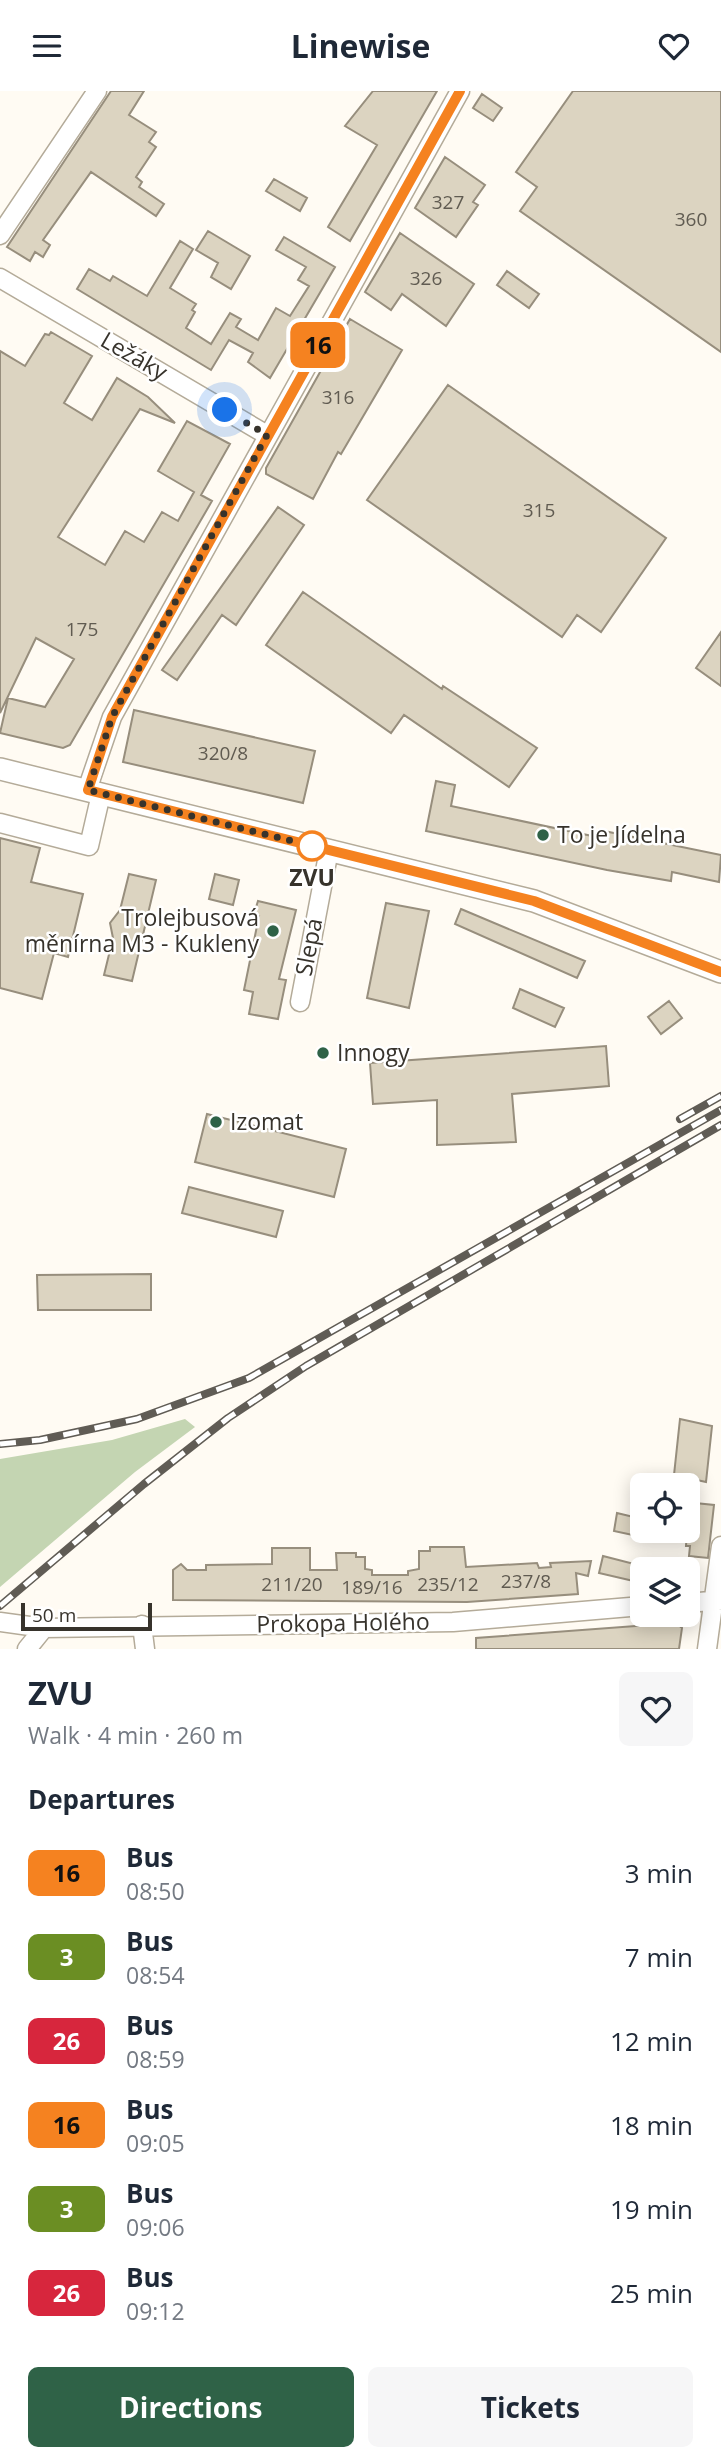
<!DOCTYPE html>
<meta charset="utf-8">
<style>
body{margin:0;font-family:"Open Sans",sans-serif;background:#f6f6f7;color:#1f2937;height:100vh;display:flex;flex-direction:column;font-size:26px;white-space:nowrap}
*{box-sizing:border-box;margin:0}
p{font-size:23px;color:#747a83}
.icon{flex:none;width:38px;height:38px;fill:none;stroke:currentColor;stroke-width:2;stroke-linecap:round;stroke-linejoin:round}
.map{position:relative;height:1558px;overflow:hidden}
.panel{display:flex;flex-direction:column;background:#fff;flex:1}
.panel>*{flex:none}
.badge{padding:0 14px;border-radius:10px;font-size:24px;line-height:46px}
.controls{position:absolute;left:630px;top:1382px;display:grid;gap:14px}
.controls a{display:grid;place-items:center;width:70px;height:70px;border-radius:10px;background:#fff;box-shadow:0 4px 18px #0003;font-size:35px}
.scale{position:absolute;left:21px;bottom:18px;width:131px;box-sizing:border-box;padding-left:7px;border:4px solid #37332c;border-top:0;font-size:19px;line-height:24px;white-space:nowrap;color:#37332c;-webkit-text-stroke:5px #fff;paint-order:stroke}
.you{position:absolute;width:35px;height:35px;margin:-18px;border:5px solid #fff;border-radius:50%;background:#1a73e8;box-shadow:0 0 0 10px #1a73e833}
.map>.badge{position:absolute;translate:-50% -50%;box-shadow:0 0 0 4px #fff}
h2{padding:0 28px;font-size:26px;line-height:63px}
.round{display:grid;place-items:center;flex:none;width:74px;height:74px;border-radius:10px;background:#f6f6f7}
.overview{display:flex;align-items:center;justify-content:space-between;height:119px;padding:0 28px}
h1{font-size:33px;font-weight:700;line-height:52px}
.button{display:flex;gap:14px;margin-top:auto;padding:14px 28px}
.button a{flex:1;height:80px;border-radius:10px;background:#2f6247;color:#fff;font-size:28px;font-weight:700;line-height:80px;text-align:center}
.button a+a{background:#f6f6f7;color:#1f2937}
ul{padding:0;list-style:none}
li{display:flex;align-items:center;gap:21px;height:84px;padding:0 28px}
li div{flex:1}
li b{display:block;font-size:26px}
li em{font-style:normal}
li .badge{min-width:77px;font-weight:700;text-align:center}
header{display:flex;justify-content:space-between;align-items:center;height:91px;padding:0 28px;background:#fff;font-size:32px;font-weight:700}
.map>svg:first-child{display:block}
.green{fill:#c4d5b2}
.building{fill:#dcd4c1;stroke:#978e7d;stroke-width:2}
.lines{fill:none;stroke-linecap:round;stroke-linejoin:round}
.minor-casing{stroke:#b4ab99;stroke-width:21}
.tertiary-casing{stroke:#b4ab99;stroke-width:24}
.minor{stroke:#fff;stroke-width:18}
.tertiary{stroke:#fff;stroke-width:21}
.rail-casing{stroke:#605c55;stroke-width:8}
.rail{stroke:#fff;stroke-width:5;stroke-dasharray:16;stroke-linecap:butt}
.line-casing{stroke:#fff;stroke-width:16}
.line{stroke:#f58220;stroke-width:10}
.walk{stroke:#37332c;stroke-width:7;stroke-dasharray:0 12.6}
.poi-dot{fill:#2f6247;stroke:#fff;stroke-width:2.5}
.stop-dot{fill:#fff;stroke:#f58220;stroke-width:3.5}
.labels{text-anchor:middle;stroke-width:5;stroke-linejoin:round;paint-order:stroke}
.number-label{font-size:19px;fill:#605b51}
.street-label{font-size:23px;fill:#37332c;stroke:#fff}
.poi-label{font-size:23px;fill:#37332c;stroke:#fff;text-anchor:start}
.stop-label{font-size:23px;font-weight:bold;fill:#37332c;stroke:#fff}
</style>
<header><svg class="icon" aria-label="menu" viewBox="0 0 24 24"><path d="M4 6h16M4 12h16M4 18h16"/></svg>Linewise<svg class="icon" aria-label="heart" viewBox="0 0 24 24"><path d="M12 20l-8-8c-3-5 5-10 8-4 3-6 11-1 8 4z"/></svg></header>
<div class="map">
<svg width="721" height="1558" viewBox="0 0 721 1558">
<rect width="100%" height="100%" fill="#fffbf3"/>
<path class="green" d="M185 1328 195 1336 135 1381 0 1496V1368L112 1349Z"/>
<path class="building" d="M111 0H144L129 24 156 41 149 51 156 56 136 86 142 91 139 96 164 113 156 125 91 81 43 149 50 154 43 166 35 161 30 170 7 156Z
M373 0H437L350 150 328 136 377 54 345 35Z
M573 0H721V261L520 120 537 96 516 81Z
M482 3 502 17 493 30 473 17Z
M445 66 485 94 473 111 478 114 456 146 415 117Z
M274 88 307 107 300 120 266 100Z
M208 140 250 165 231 198 211 186 218 172 196 159Z
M400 142 474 193 446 235 402 203 391 219 365 201Z
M284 146 335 176 270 287 248 271 253 262 229 249 211 279 77 198 89 178 110 190 113 185 147 205 180 150 193 158 170 197 196 213 192 219 195 221 186 237 211 253 230 222 241 228 236 236 258 249 276 217 290 225 309 195 298 189 306 176 276 159Z
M507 180 539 203 529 217 497 194Z
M350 228 402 259 341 363 338 361 313 408 266 383V377Z
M51 241 92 265 64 312 92 329 117 287 148 306 175 332 140 318 58 446 105 474 125 440 144 451 162 421 178 430 194 401 158 380 187 330 230 353 201 404 212 410 70 654 63 657 0 642 8 607 45 616 74 568 36 547 0 622V260L25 275 45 243 49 244Z
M448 294 666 447 601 541 577 524 562 546 367 409Z
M278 416 304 434 236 534 222 524 177 589 162 579Z
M303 501 442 598 443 595 537 657 509 696 404 624 391 642 266 554Z
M721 541V595L696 577Z
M134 619 315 660 303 712 123 671Z
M436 690 455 694 451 715 597 746 599 739 721 764 719 791 672 781 671 790 607 779 426 740Z
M0 747 40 757 31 791 83 803 68 866 54 862 42 908 0 897Z
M129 783 156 789 132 890 104 884 113 847 110 832 120 819Z
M215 783 239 789 233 814 209 808Z
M258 810 296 819 279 888 286 889 278 928 249 923 253 901 244 899 259 825 254 823Z
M386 812 429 820 409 917 367 907Z
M461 818 585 870 577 887 455 833Z
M520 898 564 917 555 936 513 917Z
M669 910 682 927 661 943 648 926Z
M606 955 609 995 512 1003 516 1051 437 1054V1009L373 1013 370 972Z
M207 1023 346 1058 334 1106 195 1071Z
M189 1096 283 1120 276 1146 182 1122Z
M151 1183V1219H38L37 1184Z
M680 1328 712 1335 706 1391 674 1384Z
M695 1412 714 1414 708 1467 689 1465 690 1455H686L688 1424H694Z
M617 1422 642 1428V1446L614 1440Z
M430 1456H464L466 1476 537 1472 539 1477 551 1476 550 1472 591 1470 588 1485 576 1482 578 1503 467 1511 173 1509V1479L181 1473 187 1479H206V1474L272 1473V1457H310V1479H337L336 1462H356V1466H365V1478L372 1479V1484H408V1480L419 1478V1460H430Z
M603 1465 642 1475V1492L599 1482Z
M676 1532 682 1537 679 1558H476V1547Z"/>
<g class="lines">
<g class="minor-casing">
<path id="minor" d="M0 144 97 0
M0 187 267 344
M87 699 112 626 460 0
M0 732 89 755 101 703
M300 911 329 759
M688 1512 721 1509
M0 1531 44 1537 453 1531 642 1515
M142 1534 145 1558
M27 1558 44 1537
M707 1558 721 1455"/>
</g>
<g class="tertiary-casing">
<path id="tertiary" d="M0 678 534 810 721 881"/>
</g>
<use href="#minor" class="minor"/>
<use href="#tertiary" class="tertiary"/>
<g class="rail-casing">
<path id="rail" d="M680 1028 721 1005
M0 1353 40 1349 137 1328 249 1287 721 1019
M0 1515 144 1393 228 1327 306 1275 721 1034"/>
</g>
<use href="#rail" class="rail"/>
</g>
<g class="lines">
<g class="line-casing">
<path id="line" d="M460 0 112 626 88 699 534 810 721 881"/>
</g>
<use href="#line" class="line"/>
<path class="walk" d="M225 319 267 344 112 626 88 699 312 755"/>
</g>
<g class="poi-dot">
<circle cx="543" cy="744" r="7"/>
<circle cx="273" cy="840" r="7"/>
<circle cx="323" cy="962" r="7"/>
<circle cx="216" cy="1031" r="7"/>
</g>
<circle class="stop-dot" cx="312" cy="755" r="14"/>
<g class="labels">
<g class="number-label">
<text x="448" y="118">327</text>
<text x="691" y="135">360</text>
<text x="426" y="194">326</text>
<text x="338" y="313">316</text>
<text x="539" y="426">315</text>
<text x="82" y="545">175</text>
<text x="223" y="669">320/8</text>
<text x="526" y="1497">237/8</text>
<text x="292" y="1500">211/20</text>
<text x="448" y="1500">235/12</text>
<text x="372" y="1503">189/16</text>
</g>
<g class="street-label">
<text transform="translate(134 265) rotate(30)" y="8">Ležáky</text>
<text transform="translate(309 856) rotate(-79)" y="8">Slepá</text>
<text transform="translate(343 1532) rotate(-1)" y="8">Prokopa Holého</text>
</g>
<g class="poi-label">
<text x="557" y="752">To je Jídelna</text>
<text x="259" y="835" text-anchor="end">Trolejbusová<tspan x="259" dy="26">měnírna M3 - Kukleny</tspan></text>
<text x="337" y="970">Innogy</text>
<text x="230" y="1039">Izomat</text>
</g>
<g class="stop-label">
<text x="312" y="795">ZVU</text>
</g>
</g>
</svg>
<div class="controls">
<a><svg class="icon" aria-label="locate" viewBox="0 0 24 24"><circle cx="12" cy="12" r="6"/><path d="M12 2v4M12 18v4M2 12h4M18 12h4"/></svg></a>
<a><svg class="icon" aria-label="layers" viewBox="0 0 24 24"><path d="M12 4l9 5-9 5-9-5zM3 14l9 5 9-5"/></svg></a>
</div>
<div class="scale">50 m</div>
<div class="you" style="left:225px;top:319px"></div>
<b class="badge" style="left:318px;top:254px;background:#f58220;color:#111">16</b>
</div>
<section class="panel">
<div class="overview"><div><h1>ZVU</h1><p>Walk · 4 min · 260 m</p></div><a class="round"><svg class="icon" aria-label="heart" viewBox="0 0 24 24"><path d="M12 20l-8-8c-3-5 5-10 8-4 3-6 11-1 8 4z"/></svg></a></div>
<h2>Departures</h2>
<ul>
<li><span class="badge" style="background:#f58220;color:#111">16</span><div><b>Bus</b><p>08:50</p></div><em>3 min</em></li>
<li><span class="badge" style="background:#6b8e23;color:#fff">3</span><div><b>Bus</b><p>08:54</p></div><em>7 min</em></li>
<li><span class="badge" style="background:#d7263d;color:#fff">26</span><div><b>Bus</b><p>08:59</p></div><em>12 min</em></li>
<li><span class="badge" style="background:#f58220;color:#111">16</span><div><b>Bus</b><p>09:05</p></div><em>18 min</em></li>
<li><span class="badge" style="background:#6b8e23;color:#fff">3</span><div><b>Bus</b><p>09:06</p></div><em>19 min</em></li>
<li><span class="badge" style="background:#d7263d;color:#fff">26</span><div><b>Bus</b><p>09:12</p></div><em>25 min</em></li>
</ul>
<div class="button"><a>Directions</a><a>Tickets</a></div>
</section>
